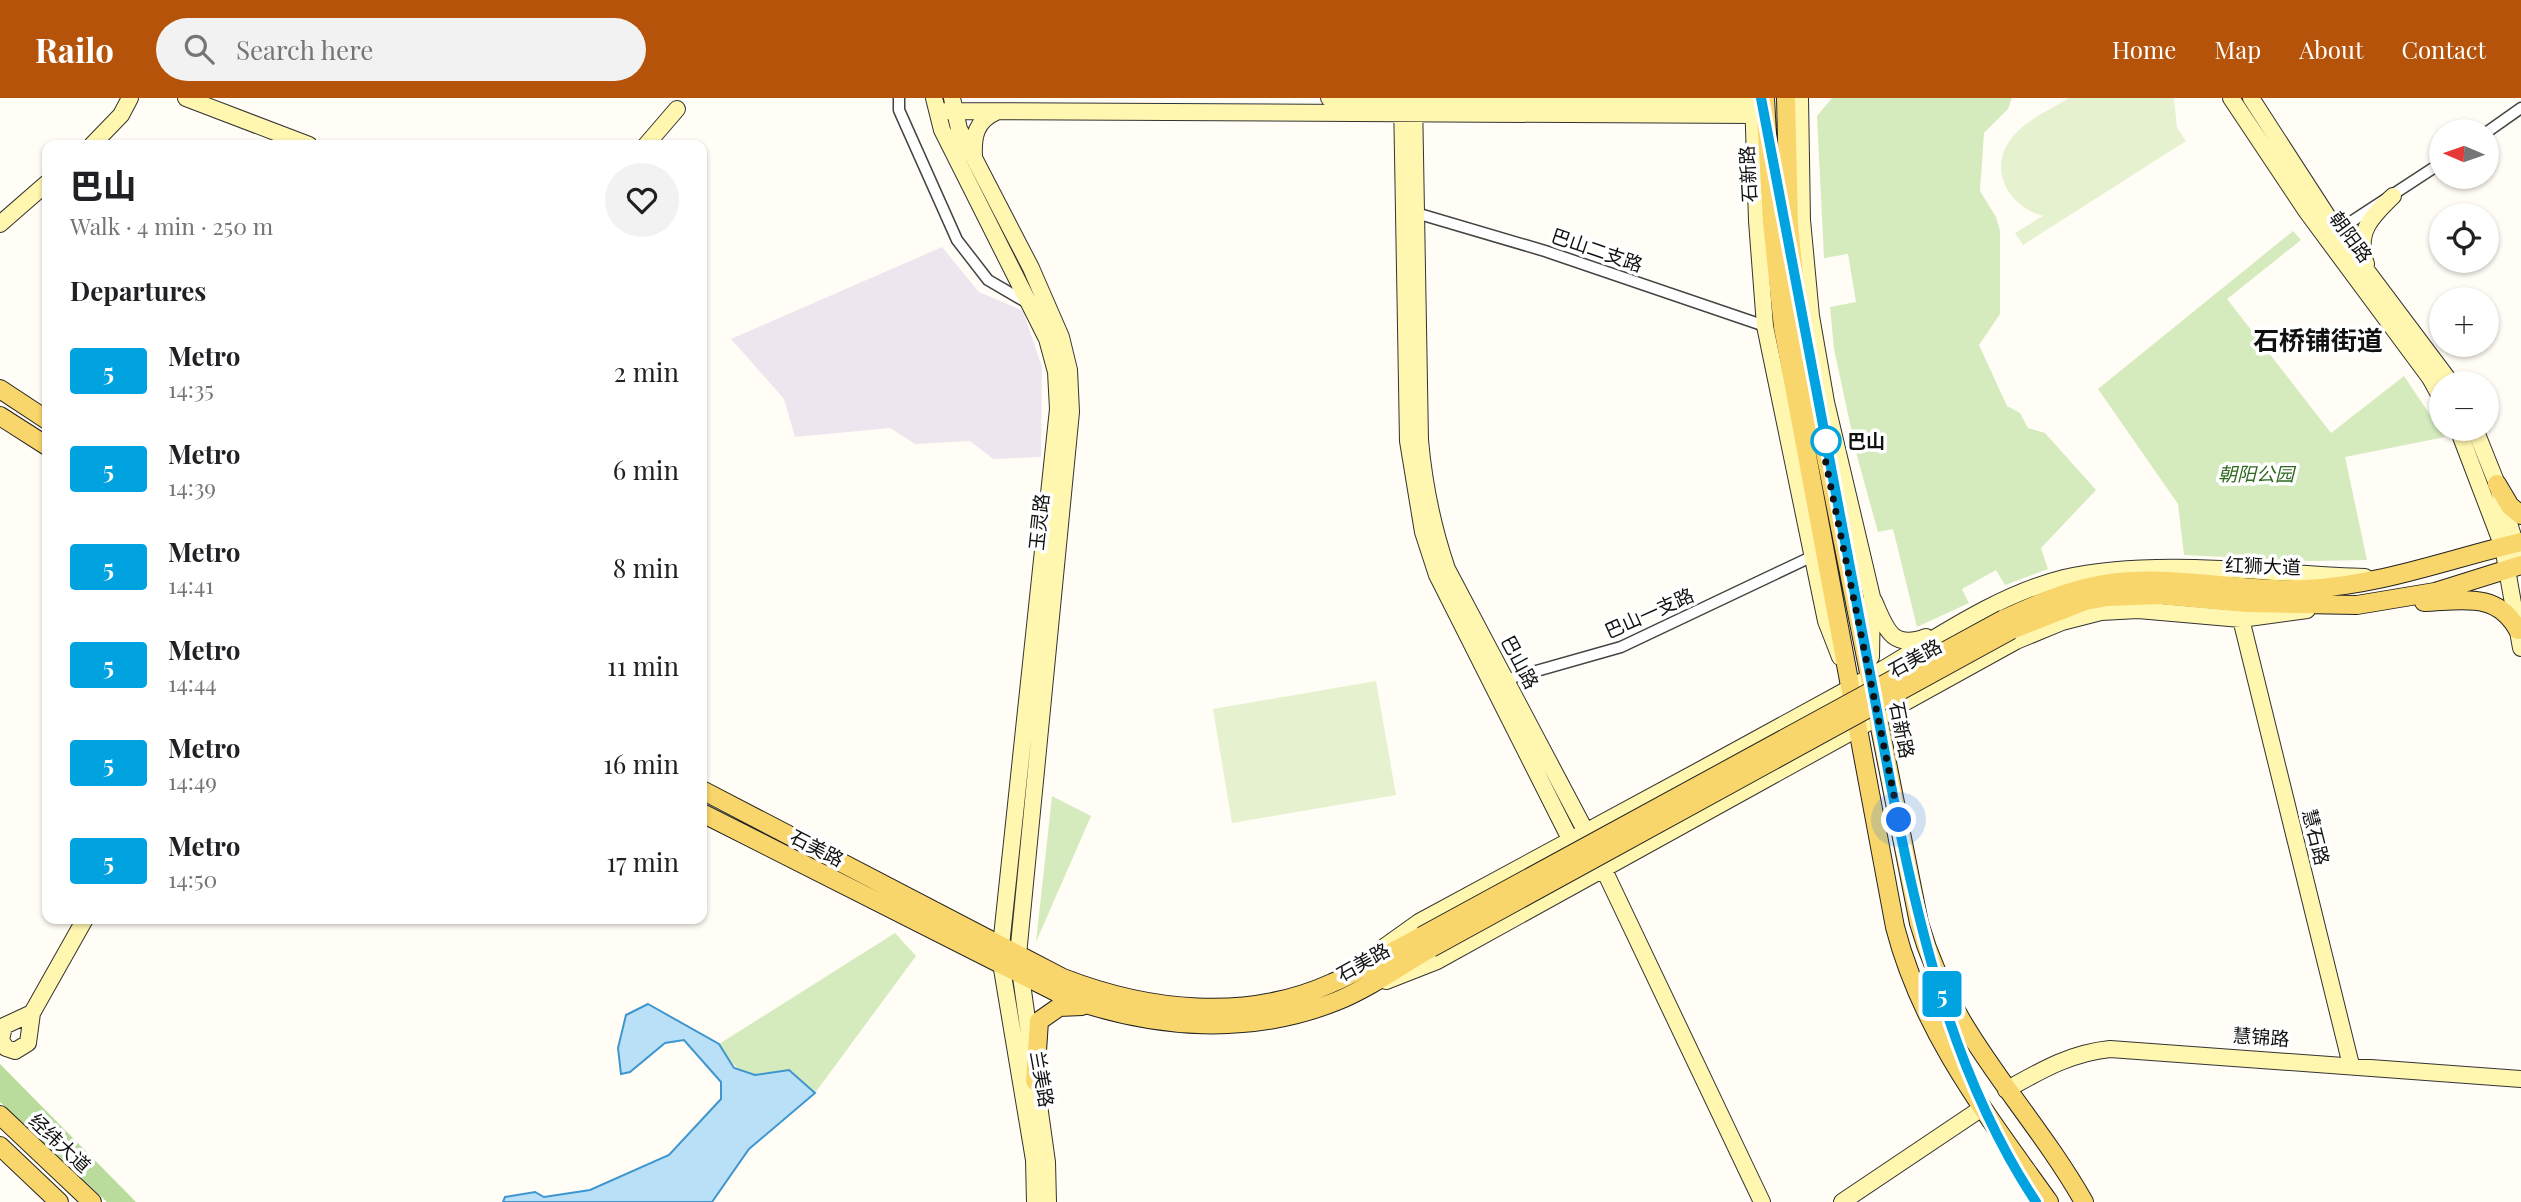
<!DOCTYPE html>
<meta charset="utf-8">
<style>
body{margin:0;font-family:"Playfair Display","Noto Sans SC",serif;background:#f2f2f2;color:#202124;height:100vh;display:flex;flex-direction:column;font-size:26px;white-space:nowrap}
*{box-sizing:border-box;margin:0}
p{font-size:23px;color:#757577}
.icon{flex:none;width:38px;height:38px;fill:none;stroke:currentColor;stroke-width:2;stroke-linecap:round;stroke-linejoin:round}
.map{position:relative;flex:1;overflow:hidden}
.sheet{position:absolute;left:42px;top:42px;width:665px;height:784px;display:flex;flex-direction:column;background:#fff;border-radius:14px;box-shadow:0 2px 5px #0004}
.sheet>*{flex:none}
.badge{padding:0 14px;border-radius:5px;font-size:24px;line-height:46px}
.needle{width:46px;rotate:272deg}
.tools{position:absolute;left:2429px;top:21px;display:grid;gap:14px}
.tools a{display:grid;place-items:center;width:70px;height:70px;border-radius:50%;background:#fff;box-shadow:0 2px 5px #0004;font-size:35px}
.you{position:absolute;width:35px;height:35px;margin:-18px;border:5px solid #fff;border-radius:50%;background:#1a73e8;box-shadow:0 0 0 10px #1a73e833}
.map>.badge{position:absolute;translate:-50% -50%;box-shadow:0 0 0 4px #fff}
h2{padding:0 28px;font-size:26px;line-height:63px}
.round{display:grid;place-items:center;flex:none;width:74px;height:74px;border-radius:37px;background:#f2f2f2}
.headline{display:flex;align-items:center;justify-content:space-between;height:119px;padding:0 28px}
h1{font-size:33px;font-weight:800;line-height:52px}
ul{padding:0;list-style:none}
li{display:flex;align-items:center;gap:21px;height:98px;padding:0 28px}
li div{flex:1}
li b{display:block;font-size:26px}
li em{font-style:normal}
li .badge{min-width:77px;font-weight:700;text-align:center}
header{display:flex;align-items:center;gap:42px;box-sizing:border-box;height:98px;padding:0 35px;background:#b45309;color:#fff}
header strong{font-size:33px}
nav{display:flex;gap:38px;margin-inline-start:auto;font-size:24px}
.search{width:490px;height:63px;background:#f2f2f2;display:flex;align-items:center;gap:18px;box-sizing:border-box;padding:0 24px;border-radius:38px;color:#757577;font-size:26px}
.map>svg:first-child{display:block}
.industrial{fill:#eee6ef}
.green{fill:#d5ebbd}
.forest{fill:#b9dc9c}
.pitch{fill:#e6f2cf}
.water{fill:#b9e0f7;stroke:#3f96cf;stroke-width:2}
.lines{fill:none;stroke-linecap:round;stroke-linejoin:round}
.street-casing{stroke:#444;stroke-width:13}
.secondary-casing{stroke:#333;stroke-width:18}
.primary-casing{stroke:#222;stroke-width:20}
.street{stroke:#fff;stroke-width:10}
.secondary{stroke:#fff6b0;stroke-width:16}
.primary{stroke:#f9d66b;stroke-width:18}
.primary-bridge-casing{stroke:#222;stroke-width:20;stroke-linecap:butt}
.primary-bridge{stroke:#f9d66b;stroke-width:18}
.line-casing{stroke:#fff;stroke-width:16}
.line{stroke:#00a3e0;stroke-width:10}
.walk{stroke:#111;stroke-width:7;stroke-dasharray:0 12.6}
.stop-dot{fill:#fff;stroke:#00a3e0;stroke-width:3.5}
.labels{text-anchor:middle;stroke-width:7;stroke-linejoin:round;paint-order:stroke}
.street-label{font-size:19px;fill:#111;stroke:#fff}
.stop-label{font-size:19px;font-weight:bold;fill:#111;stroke:#fff;text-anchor:start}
.park-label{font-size:19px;font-style:italic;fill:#2f6b1f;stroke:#fff}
.district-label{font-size:26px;font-weight:bold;fill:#111;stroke:#fff}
</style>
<header>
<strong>Railo</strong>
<div class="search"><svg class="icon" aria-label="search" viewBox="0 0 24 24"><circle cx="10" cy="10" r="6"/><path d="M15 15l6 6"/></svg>Search here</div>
<nav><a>Home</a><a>Map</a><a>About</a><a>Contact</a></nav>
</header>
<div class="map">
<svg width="2521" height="1104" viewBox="0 0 2521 1104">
<rect width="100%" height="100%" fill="#fffdf5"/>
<path class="industrial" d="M942 149 979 194 1023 213 1042 269 1041 359 993 361 970 343 915 346 890 330 795 339 784 301 731 241Z"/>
<path class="green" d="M1832 0H2012L2008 11 1984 35 1980 93 1996 119 2000 133V216L1979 247 2007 308 2020 315 2028 330 2045 335 2096 392 2041 450 2048 471 2005 487 1996 472 1962 491 1969 505 1917 529 1893 431 1878 434 1857 358 1834 251 1830 209 1856 204 1848 156 1824 160 1817 18Z
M2293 133 2301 142 2227 201 2331 335 2404 278 2445 339 2345 359 2367 462 2310 463 2184 457 2178 406 2098 291Z
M1052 698 1091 718 1036 844Z
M895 835 916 858 815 995 789 972C748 979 742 983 719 946Z"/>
<path class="forest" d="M0 966 136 1104H107L0 1004Z"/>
<path class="pitch" d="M2069 0H2174L2177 30 2186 43 2023 147 2015 135 2043 118C2007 108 1986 69 2014 37 2028 21 2051 11 2069 0Z
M1376 583 1396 697 1232 725 1213 611Z"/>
<path class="water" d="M648 906 719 946 734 970 755 977 789 972 815 995 749 1051 712 1104H503L505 1099 535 1094 544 1099 590 1092 669 1057 721 1001V984L684 942 665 945 630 974 621 976 618 950 626 917Z"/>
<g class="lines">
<g class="street-casing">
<path id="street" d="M899 0V12L957 142 988 182 1031 207
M2487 34 2521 10
M1416 115 1545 153 1765 228
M2334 135 2441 65
M1501 583 1621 549 1813 458"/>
</g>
<g class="secondary-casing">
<path id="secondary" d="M186 0 309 47
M934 0 942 32 1047 241 1056 274 1058 311 1001 848V865L1034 1062 1035 1104
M952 0 959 31 1031 170 1061 239 1069 272 1071 314 1018 857 1047 1064 1048 1104
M1329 0 1753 1
M1402 0 1408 343 1423 434 1437 477 1574 749
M1414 0 1420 342C1424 387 1432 427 1447 471L1586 734 1762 1104
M1753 0 1757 123 1765 228 1826 523 1840 559
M1800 0 1802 122 1811 218 1826 304 1872 499 1871 559
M2231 0 2307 114 2430 280 2441 300
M2251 0 2337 133 2451 285
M945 13 1753 17
M92 47 121 17 130 0
M646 47 677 11
M974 58C973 38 976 23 996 14
M0 126 47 85
M2366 166C2355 135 2371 119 2393 98
M2458 331 2503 449 2521 550
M2475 331 2497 386 2521 464
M1874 503C1886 530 1891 552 1926 539
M2241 521 2351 967
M1370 859 1419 824C1564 746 1708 668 1852 589 1920 552 1988 499 2064 480 2152 459 2273 476 2365 479
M1386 883 1437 863 2016 543 2062 524 2101 514 2138 512 2241 521 2307 512
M32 915 28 945 15 953 6 950 1 942 4 928Z
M32 915 85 821
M2006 992C2040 973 2070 955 2110 951L2521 981
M1842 1104 1982 1010"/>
</g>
<g class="primary-casing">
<path id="primary" d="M1765 0 1772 124 1783 229 1895 829C1922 934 1987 1017 2049 1104
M1786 0 1789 126 1798 219 1919 825C1951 938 2028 1006 2084 1104
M0 291 47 322
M0 318 47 348
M2497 386 2510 408 2521 417
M2424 504C2462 503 2497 493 2518 532
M2004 521C2045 502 2085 485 2131 483 2190 480 2248 494 2307 491 2382 487 2449 461 2521 444
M2011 532 2085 503 2108 499 2159 497 2247 505 2357 507 2435 494 2521 467
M702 692 1063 880C1148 913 1246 924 1332 885 1363 872 1392 853 1422 838
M702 715 1068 900C1155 931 1250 938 1337 903 1369 890 1400 868 1431 850
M1035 983 1039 923 1059 909 1082 908
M0 1017 92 1104
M0 1048 59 1104"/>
</g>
<use href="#street" class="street"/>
<use href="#secondary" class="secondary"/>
<use href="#primary" class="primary"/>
<g class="primary-bridge-casing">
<path id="primary-bridge" d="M1422 838 2004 521
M1431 850 2011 532"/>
</g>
<use href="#primary-bridge" class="primary-bridge"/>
</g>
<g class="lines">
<g class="line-casing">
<path id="line" d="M1761 0C1797 188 1832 376 1868 565 1903 748 1931 946 2036 1104"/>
</g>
<use href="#line" class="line"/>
<path class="walk" d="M1826 343 1820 336 1899 722"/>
</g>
<circle class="stop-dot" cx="1826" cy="343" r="14"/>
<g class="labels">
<g class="street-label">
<text transform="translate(1748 76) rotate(-93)" y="7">石新路</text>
<text transform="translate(2351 139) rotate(54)" y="7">朝阳路</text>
<text transform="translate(1597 152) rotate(19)" y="7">巴山二支路</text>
<text transform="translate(1039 424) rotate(-84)" y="7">玉灵路</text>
<text transform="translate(2263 468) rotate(2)" y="7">红狮大道</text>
<text transform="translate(1649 515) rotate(-24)" y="7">巴山一支路</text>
<text transform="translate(1915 560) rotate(-29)" y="7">石美路</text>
<text transform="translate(1520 564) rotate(62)" y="7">巴山路</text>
<text transform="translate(1902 632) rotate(79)" y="7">石新路</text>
<text transform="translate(2316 739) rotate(76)" y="7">慧石路</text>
<text transform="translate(817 750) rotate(27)" y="7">石美路</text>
<text transform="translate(1363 864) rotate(-29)" y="7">石美路</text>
<text transform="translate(2261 939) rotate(4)" y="7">慧锦路</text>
<text transform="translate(1042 981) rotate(80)" y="7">兰美路</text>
<text transform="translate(60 1045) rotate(43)" y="7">经纬大道</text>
</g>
<g class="stop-label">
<text x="1847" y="350">巴山</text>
</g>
<g class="park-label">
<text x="2256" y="383">朝阳公园</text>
</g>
<g class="district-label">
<text x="2318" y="252">石桥铺街道</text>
</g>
</g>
</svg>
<div class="tools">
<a><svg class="needle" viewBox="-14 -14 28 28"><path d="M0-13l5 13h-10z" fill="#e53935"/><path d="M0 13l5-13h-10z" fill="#757577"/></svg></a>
<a><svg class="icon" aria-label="locate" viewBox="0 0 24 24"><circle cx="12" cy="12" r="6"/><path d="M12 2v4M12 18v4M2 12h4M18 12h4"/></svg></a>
<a>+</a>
<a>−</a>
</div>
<div class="you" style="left:1899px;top:722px"></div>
<b class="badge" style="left:1942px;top:896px;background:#00a3e0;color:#fff">5</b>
<section class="sheet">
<div class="headline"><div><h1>巴山</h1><p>Walk · 4 min · 250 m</p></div><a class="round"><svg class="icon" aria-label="heart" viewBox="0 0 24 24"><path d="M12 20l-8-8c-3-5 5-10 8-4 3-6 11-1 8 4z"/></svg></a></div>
<h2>Departures</h2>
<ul>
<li><span class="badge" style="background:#00a3e0;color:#fff">5</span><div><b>Metro</b><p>14:35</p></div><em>2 min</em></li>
<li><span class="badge" style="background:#00a3e0;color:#fff">5</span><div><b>Metro</b><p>14:39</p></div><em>6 min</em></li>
<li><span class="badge" style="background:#00a3e0;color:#fff">5</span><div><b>Metro</b><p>14:41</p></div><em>8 min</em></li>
<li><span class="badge" style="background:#00a3e0;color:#fff">5</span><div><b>Metro</b><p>14:44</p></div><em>11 min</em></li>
<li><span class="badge" style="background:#00a3e0;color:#fff">5</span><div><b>Metro</b><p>14:49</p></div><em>16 min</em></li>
<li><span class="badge" style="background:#00a3e0;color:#fff">5</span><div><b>Metro</b><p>14:50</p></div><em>17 min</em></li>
</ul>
</section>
</div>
